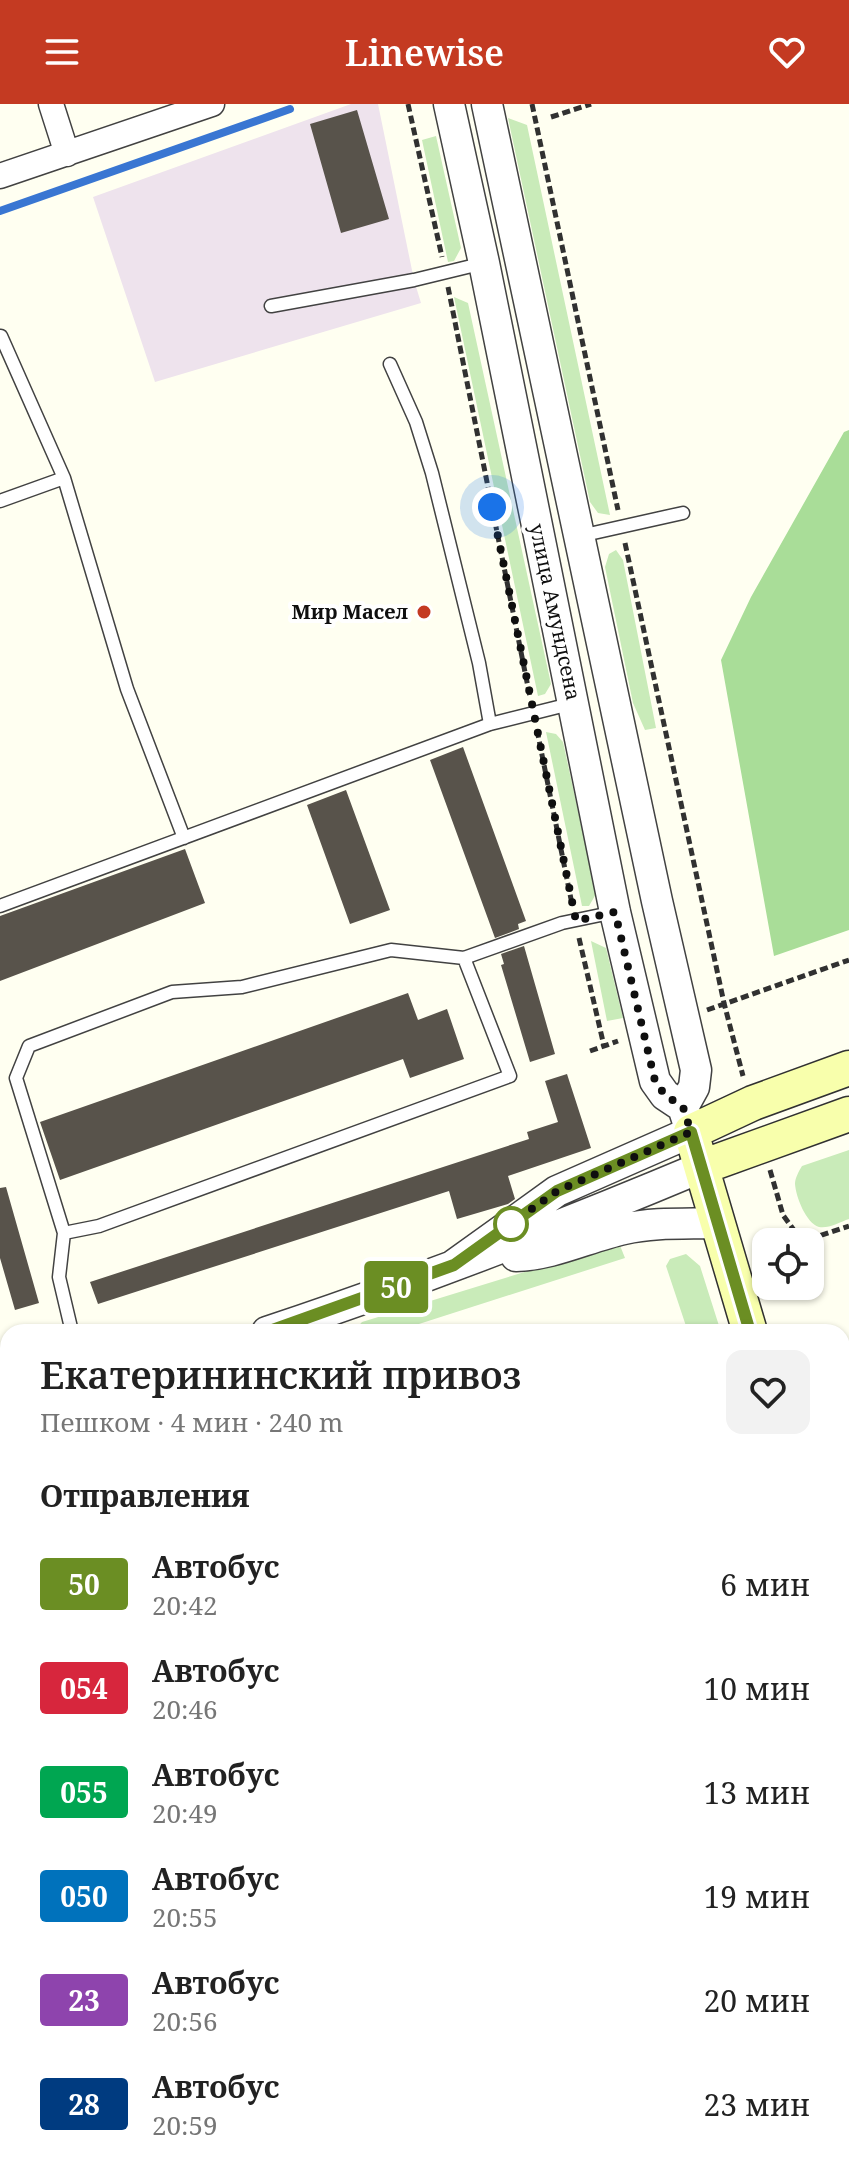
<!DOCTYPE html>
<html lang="ru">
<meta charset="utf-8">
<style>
body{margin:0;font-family:"Noto Serif",serif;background:#f2f2f2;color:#222;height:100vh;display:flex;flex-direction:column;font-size:30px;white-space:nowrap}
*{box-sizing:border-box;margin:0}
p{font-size:26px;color:#767676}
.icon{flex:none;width:44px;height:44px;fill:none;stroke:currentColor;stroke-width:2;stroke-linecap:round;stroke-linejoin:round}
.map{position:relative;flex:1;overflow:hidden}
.drawer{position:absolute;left:0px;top:1220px;width:850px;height:850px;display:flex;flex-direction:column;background:#fff;border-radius:24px 24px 0 0;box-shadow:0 2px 6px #0004}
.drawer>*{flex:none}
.badge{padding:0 16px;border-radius:6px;font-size:28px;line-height:52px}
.buttons{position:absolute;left:752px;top:1124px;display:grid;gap:16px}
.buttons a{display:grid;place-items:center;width:72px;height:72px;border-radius:16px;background:#fff;box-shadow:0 2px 6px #0004;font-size:40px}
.you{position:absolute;width:40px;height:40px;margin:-20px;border:6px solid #fff;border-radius:50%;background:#1a73e8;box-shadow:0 0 0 12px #1a73e833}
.map>.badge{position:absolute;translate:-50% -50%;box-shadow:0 0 0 4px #fff}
h2{padding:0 40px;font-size:30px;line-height:72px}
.round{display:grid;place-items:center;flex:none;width:84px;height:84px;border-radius:16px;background:#f2f2f2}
.summary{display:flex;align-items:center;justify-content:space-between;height:136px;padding:0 40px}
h1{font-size:38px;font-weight:600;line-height:60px}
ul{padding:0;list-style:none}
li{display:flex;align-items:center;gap:24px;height:104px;padding:0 40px}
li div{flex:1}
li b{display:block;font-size:30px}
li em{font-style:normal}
li .badge{min-width:88px;font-weight:700;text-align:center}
header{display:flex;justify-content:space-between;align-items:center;height:104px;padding:0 40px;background:#c43a22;color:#fff;font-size:36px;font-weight:600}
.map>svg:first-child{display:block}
.industrial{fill:#eee3ed}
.green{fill:#c9ebb9}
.forest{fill:#a9dd98}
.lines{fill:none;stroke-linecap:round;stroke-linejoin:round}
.stream{stroke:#3976d2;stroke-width:8}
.building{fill:#58534b}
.service-casing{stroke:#424242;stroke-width:15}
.minor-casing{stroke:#424242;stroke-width:27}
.tertiary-casing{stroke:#424242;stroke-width:33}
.secondary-casing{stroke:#313131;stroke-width:37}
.path{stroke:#313131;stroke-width:5;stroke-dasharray:8 4;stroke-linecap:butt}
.service{stroke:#fff;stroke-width:12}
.minor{stroke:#fff;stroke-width:24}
.tertiary{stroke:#fff;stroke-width:30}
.secondary{stroke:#f8ffac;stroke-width:34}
.line-casing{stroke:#fff;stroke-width:18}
.line{stroke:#6b8e23;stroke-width:12}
.walk{stroke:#0f0f0f;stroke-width:8;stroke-dasharray:0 14.4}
.poi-dot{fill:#c43a22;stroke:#fff;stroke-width:3}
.stop-dot{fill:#fff;stroke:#6b8e23;stroke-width:4}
.labels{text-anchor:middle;stroke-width:8;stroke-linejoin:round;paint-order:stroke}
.poi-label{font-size:20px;font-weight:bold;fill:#0f0f0f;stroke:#fff;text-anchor:end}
.street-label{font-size:20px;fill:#0f0f0f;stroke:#fff}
</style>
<header><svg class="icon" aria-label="menu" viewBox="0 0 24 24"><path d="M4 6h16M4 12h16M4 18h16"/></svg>Linewise<svg class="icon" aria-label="heart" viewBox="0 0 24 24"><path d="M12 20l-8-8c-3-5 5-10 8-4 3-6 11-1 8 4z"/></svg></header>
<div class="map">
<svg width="849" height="2069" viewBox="0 0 849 2069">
<rect width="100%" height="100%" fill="#fffff1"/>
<path class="industrial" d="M351 0H378L414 176 421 199 155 278 93 93Z"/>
<path class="green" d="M508 14 527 21 610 411 598 409 590 398Z
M436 32 461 144 454 157 448 158 422 36Z
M454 193 468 199 551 580 545 590 538 592Z
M616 446 623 456 656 624 645 626 633 599 605 463 609 450Z
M546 628 556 630 563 638 596 790 589 802H582Z
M591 837 606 844 623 914 607 917Z
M849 1046V1115C840 1118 828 1125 819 1123 806 1119 796 1093 795 1080 795 1074 799 1067 802 1062Z
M619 1139 625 1154 394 1228H353L362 1218Z
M686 1150 700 1162 721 1228H688L666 1162 670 1155Z"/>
<path class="forest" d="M849 326V826L774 852 721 556 751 493 844 328Z
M0 1421 8 1424V2062H229L232 2069H0Z"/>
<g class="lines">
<path class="stream" d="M0 107 290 5"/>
</g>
<path class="building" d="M357 6 389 115 341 129 310 20Z
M463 643 526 817 518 820 519 825 495 834 430 656Z
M346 686 390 806 350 820 307 701Z
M185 745 205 799 0 877V812Z
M524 842 555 950 530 958 501 861 504 860 501 850Z
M408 889 418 916 447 905 464 955 410 974 403 955 60 1076 40 1018Z
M567 970 591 1044 508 1072 515 1095 508 1100 457 1115 449 1087 98 1200 90 1178 529 1035 527 1028 558 1018 545 977Z
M6 1083 39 1199 15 1206 0 1154V1084Z"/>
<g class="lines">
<g class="service-casing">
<path id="service" d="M271 202 414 176 484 159
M1 232 64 374 127 585 184 734
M390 260 416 318 432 369 479 559 490 620
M0 397 64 374
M580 432 683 409
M0 802 490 620 574 599
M64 1129 99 1122 510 972 464 854
M72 1228 59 1173 64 1129 16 974 29 942 172 888 242 883 391 846 464 854 562 819 615 808
M653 2062 655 2069
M781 2062 783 2069"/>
</g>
<g class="minor-casing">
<path id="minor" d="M51 0 67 50
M0 72 212 0"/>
</g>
<g class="tertiary-casing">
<path id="tertiary" d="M449 0 484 159 615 808 655 977 665 991 683 1003 691 1028 557 1087 454 1161
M487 0 657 797 696 966 694 983 683 1003
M516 1152C553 1151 588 1133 624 1125 654 1118 686 1120 717 1119
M267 1228C414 1179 559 1123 702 1063
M0 1314 8 1311"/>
</g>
<g class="secondary-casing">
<path id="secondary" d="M702 1063 849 1010
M750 1228 691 1028 753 999 849 964
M842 1515 849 1537"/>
</g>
<path class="path" d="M408 0 442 153
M532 0 618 406
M551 13 591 0
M448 183 530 593
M625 439 724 899 743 972
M537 626 572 800
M579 834 604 942
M707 906 849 856
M590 947 618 937
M770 1066 783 1111 799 1133H816L849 1122
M842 1310 849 1315"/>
<use href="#service" class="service"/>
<use href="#minor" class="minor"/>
<use href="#tertiary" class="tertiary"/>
<use href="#secondary" class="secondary"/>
</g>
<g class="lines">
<g class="line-casing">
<path id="line" d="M267 1228 454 1161 557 1087 691 1028 750 1228"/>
</g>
<use href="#line" class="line"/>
<path class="walk" d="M492 403 576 817 615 808 655 977 665 991 683 1003 691 1028 557 1087 505 1124 511 1120"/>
</g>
<circle class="poi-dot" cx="424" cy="508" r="8"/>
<circle class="stop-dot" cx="511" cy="1120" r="16"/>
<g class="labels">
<g class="poi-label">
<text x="408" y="515">Мир Масел</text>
</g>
<g class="street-label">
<text transform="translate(555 508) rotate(78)" y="7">улица Амундсена</text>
</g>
</g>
</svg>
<div class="buttons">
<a><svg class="icon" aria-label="locate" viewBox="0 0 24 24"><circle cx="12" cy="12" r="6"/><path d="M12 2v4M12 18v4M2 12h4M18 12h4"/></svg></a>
</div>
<div class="you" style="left:492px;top:403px"></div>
<b class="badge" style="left:396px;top:1183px;background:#6b8e23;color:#fff">50</b>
<section class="drawer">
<div class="summary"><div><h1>Екатерининский привоз</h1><p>Пешком · 4 мин · 240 m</p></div><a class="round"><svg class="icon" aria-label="heart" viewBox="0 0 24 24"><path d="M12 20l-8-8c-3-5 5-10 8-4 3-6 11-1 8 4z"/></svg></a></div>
<h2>Отправления</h2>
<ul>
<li><span class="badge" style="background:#6b8e23;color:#fff">50</span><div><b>Автобус</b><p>20:42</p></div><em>6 мин</em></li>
<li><span class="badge" style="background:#d7263d;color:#fff">054</span><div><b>Автобус</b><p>20:46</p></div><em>10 мин</em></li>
<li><span class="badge" style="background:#00a651;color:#fff">055</span><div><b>Автобус</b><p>20:49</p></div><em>13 мин</em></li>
<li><span class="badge" style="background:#0072bc;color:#fff">050</span><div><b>Автобус</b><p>20:55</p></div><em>19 мин</em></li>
<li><span class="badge" style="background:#8e44ad;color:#fff">23</span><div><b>Автобус</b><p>20:56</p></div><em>20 мин</em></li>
<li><span class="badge" style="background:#003b80;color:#fff">28</span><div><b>Автобус</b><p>20:59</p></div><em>23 мин</em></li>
</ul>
</section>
</div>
